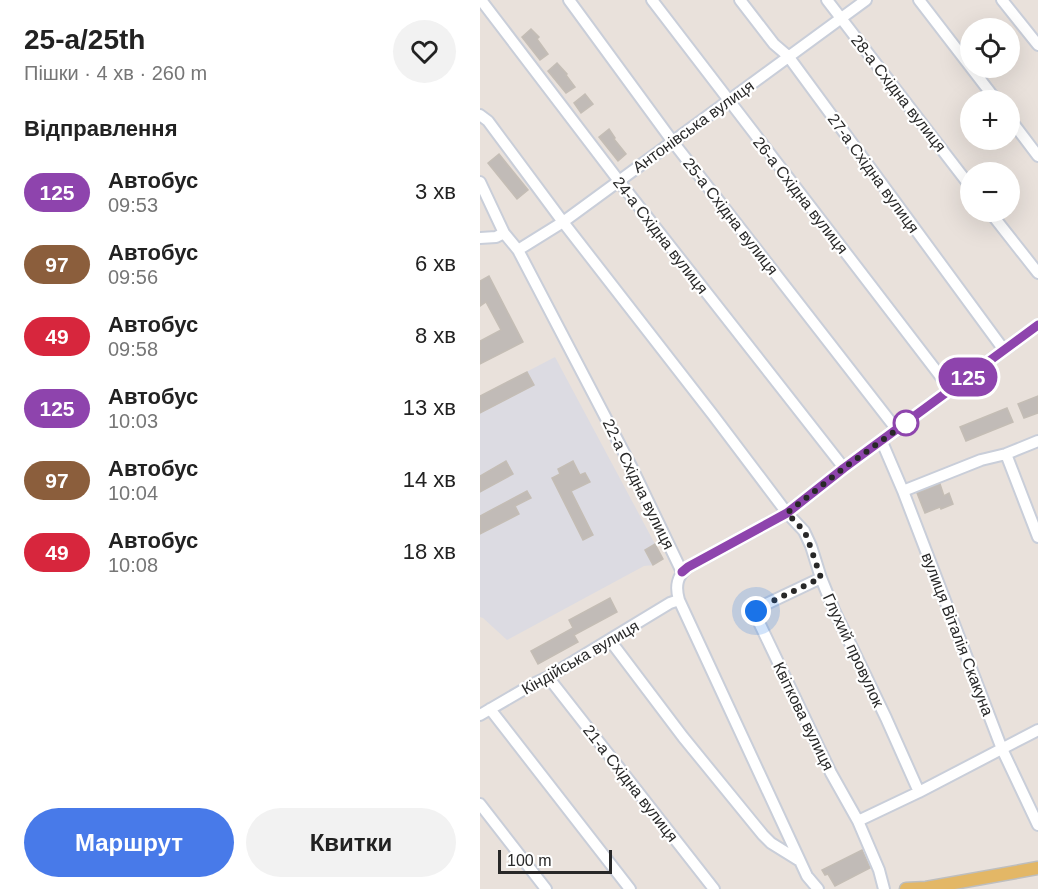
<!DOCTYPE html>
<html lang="uk">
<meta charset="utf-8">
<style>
body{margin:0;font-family:Arial,sans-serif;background:#f2f2f2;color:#222;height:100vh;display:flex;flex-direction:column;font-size:22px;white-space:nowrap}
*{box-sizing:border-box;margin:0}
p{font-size:20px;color:#767676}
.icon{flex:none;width:33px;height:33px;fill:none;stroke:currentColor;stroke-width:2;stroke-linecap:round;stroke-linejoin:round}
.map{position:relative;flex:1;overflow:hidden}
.details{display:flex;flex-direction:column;background:#fff;width:480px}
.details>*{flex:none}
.badge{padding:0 12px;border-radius:20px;font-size:21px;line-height:39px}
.buttons{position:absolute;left:480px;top:18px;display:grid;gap:12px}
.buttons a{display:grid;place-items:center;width:60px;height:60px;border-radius:50%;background:#fff;box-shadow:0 6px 24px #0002;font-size:30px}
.scale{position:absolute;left:18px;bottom:15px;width:114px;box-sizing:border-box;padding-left:6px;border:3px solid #282828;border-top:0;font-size:16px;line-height:21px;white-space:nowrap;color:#282828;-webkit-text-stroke:4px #fff;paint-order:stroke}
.you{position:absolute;width:30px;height:30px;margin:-15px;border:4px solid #fff;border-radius:50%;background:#1a73e8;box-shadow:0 0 0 9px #1a73e833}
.map>.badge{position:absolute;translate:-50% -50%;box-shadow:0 0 0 3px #fff}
h2{padding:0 24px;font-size:22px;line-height:54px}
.round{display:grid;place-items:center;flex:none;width:63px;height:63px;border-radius:32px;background:#f2f2f2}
.headline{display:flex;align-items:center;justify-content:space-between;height:102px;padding:0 24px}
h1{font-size:28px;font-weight:600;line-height:45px}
.cta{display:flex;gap:12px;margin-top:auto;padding:12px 24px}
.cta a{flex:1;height:69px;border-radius:36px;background:#487ae9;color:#fff;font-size:24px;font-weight:600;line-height:69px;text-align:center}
.cta a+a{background:#f2f2f2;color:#222}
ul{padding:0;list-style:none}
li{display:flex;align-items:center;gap:18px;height:72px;padding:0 24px}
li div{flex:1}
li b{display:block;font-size:22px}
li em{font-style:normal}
li .badge{min-width:66px;font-weight:700;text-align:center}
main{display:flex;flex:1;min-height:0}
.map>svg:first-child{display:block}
.industrial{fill:#dcdbe2}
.building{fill:#c1bbb7;stroke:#c4bdb5;stroke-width:1.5}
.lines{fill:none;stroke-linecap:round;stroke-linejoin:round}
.minor-casing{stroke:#c9ced9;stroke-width:14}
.major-casing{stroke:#bebebe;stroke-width:15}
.minor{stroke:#fff;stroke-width:10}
.major{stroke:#e3b766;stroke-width:12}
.line-casing{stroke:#fff;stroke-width:14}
.line{stroke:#8e44ad;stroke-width:9}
.walk{stroke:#282828;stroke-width:6;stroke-dasharray:0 10.8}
.stop-dot{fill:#fff;stroke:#8e44ad;stroke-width:3}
.labels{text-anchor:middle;stroke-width:4.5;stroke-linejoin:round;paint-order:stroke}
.street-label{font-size:16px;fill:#282828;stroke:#fff}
</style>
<main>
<section class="details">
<div class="headline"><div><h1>25-а/25th</h1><p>Пішки · 4 хв · 260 m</p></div><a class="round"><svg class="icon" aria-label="heart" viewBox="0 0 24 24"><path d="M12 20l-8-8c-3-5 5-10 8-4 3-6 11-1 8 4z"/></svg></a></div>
<h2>Відправлення</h2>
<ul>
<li><span class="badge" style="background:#8e44ad;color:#fff">125</span><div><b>Автобус</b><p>09:53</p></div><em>3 хв</em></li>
<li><span class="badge" style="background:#8b5e3c;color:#fff">97</span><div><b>Автобус</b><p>09:56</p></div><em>6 хв</em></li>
<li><span class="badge" style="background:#d7263d;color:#fff">49</span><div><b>Автобус</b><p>09:58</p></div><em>8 хв</em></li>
<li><span class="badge" style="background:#8e44ad;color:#fff">125</span><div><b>Автобус</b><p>10:03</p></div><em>13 хв</em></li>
<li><span class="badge" style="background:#8b5e3c;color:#fff">97</span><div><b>Автобус</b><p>10:04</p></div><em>14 хв</em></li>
<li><span class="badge" style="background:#d7263d;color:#fff">49</span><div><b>Автобус</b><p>10:08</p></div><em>18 хв</em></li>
</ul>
<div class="cta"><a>Маршрут</a><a>Квитки</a></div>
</section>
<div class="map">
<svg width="558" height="889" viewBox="0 0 558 889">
<rect width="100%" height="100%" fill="#e9e1db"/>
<path class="industrial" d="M75 357 183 559 173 565 164 566 27 640 3 618 0 617V396Z"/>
<path class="building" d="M51 29 59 37 57 39 68 54 60 60 42 37Z
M77 63 87 74 86 75 95 87 86 93 68 71Z
M105 94 113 104 101 113 94 103Z
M129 129 135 138 134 139 146 154 138 161 119 137Z
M19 154 48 190 37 199 8 163Z
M9 276 43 342 0 364V341L21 330 6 302 0 306V281Z
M47 372 54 385 0 413V396Z
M558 396V413L544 418 538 404Z
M527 408 533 422 486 441 480 427Z
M26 461 33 474 0 492V476Z
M93 461 100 475 105 473 110 482 91 491 113 535 103 540 72 478 80 474 78 469Z
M460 484 464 496 469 493 473 504 461 509 460 507 445 513 437 493Z
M47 491 51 498 35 506 39 514 0 534V516Z
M175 544 183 559 173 565 165 550Z
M130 598 137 612 94 635 98 642 58 664 51 651 93 628 89 620Z
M382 850 390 868 355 886 348 874 345 875 342 870Z"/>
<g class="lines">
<g class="minor-casing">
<path id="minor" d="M1 0 139 181 364 468
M89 0 193 142 417 430
M172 0 471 390
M260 0 294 44 308 56 524 350
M347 0 490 186
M439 0 516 100
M522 0 558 45
M0 115 8 121 83 222 233 415 307 513 324 531 331 546 341 578 354 610 406 718 439 792
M530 119 558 156
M0 182 24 233 38 250 152 468 202 572
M510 212 558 273
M0 238 16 237 24 233
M38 250 83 222 386 0
M402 442 423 491 522 749 558 825
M526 454 558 537
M423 491 501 460 526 454 558 441
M341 578 280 607 275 611V614L351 773 378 821 399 870 404 889
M132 639 135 647 203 737 283 835 291 843 320 861
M68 677 234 889
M10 709 150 889
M0 715 55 683 68 677 190 603 199 600
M0 804 66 889
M378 821 439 792 558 730
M338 889 327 876 199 600C195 586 197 576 208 567L307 513 364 468 558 325"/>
</g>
<g class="major-casing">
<path id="major" d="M426 889 446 888 558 868"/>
</g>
<use href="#minor" class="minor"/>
<use href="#major" class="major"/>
</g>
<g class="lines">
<g class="line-casing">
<path id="line" d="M202 572 208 567 307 513 364 468 558 325"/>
</g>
<use href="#line" class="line"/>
<path class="walk" d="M276 611 280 607 341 578 327 537 324 531 307 513 364 468 426 423"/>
</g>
<circle class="stop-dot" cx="426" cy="423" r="12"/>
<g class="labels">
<g class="street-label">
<text transform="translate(419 93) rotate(52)" y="6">28-а Східна вулиця</text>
<text transform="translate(213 126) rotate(-36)" y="6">Антонівська вулиця</text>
<text transform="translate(394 173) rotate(54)" y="6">27-а Східна вулиця</text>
<text transform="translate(321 195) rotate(52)" y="6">26-а Східна вулиця</text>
<text transform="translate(251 216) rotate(52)" y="6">25-а Східна вулиця</text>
<text transform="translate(181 235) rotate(52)" y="6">24-а Східна вулиця</text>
<text transform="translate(159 484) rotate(64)" y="6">22-а Східна вулиця</text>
<text transform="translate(478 634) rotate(69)" y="6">вулиця Віталія Скакуна</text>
<text transform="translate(374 650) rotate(65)" y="6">Глухий провулок</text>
<text transform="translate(100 657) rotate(-30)" y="6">Кіндійська вулиця</text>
<text transform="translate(324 716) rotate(64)" y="6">Квіткова вулиця</text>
<text transform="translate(151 783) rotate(52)" y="6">21-а Східна вулиця</text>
</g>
</g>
</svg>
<div class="buttons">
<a><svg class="icon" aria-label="locate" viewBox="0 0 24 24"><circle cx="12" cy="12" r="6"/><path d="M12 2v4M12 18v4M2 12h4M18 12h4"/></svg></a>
<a>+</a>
<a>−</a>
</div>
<div class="scale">100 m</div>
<div class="you" style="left:276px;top:611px"></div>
<b class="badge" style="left:488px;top:377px;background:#8e44ad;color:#fff">125</b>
</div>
</main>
